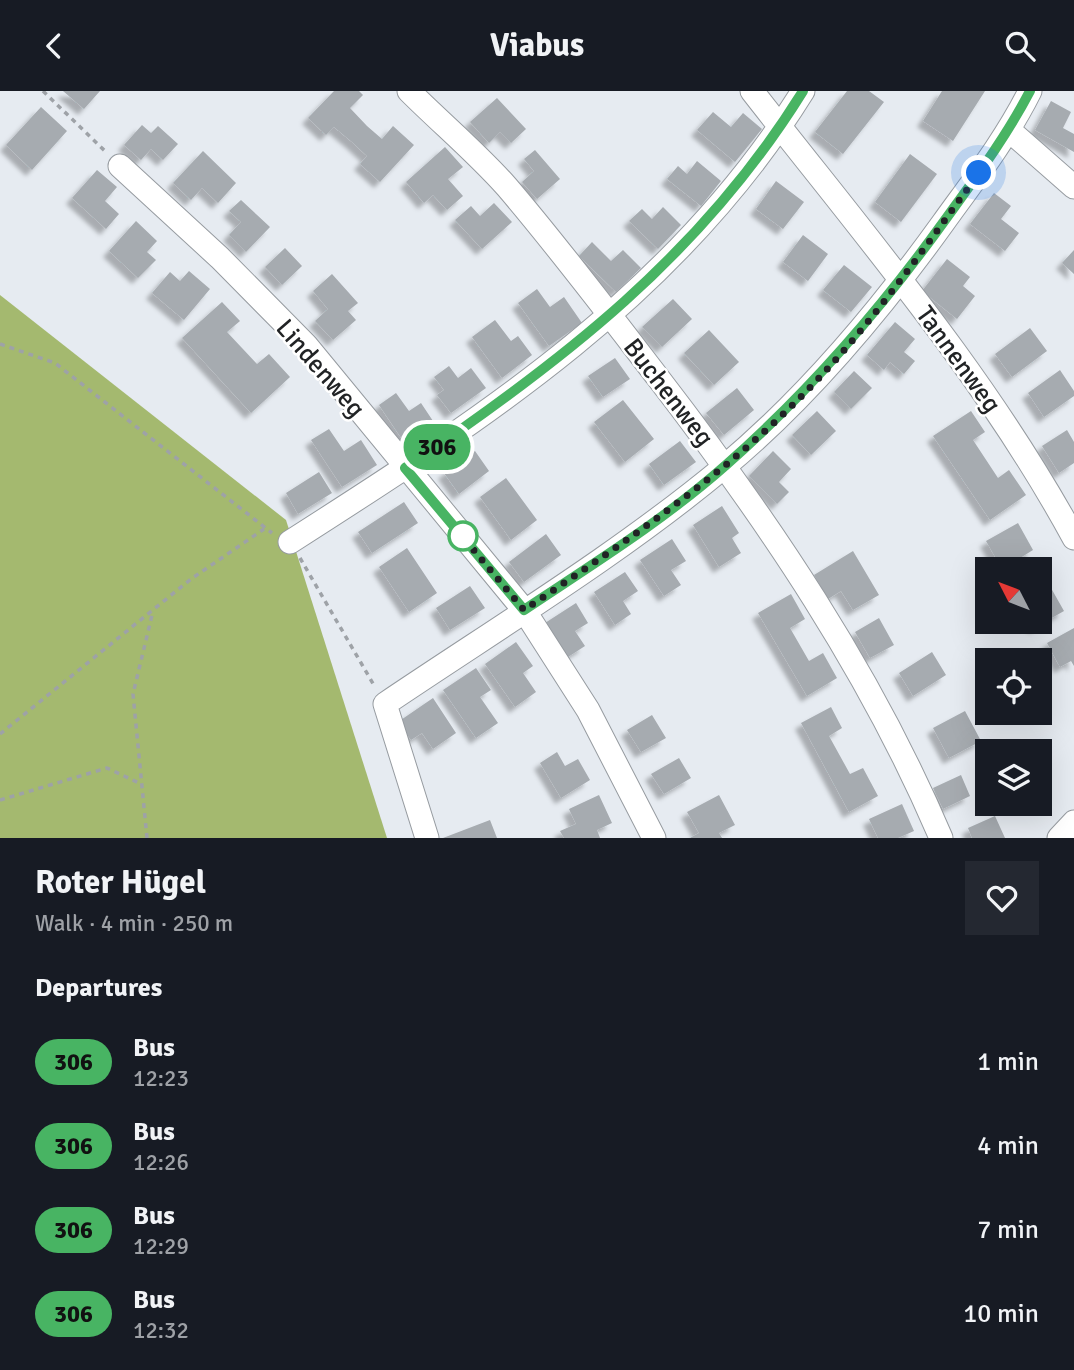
<!DOCTYPE html>
<meta charset="utf-8">
<style>
body{margin:0;font-family:Signika,sans-serif;background:#242831;color:#f1f3f6;height:100vh;display:flex;flex-direction:column;font-size:26px;white-space:nowrap}
*{box-sizing:border-box;margin:0}
p{font-size:23px;color:#9ea1a6}
.icon{flex:none;width:38px;height:38px;fill:none;stroke:currentColor;stroke-width:2;stroke-linecap:round;stroke-linejoin:round}
.map{position:relative;height:747px;overflow:hidden}
.panel{display:flex;flex-direction:column;background:#171b24;flex:1}
.panel>*{flex:none}
.badge{padding:0 14px;border-radius:23px;font-size:24px;line-height:46px}
.needle{width:46px;rotate:312deg}
.buttons{position:absolute;left:975px;top:466px;display:grid;gap:14px}
.buttons a{display:grid;place-items:center;width:77px;height:77px;border-radius:0px;background:#171b24;box-shadow:0 7px 28px #0002;font-size:35px}
.you{position:absolute;width:35px;height:35px;margin:-18px;border:5px solid #fff;border-radius:50%;background:#1a73e8;box-shadow:0 0 0 10px #1a73e833}
.map>.badge{position:absolute;translate:-50% -50%;box-shadow:0 0 0 4px #fff}
h2{padding:0 35px;font-size:26px;line-height:63px}
.round{display:grid;place-items:center;flex:none;width:74px;height:74px;border-radius:0px;background:#242831}
.summary{display:flex;align-items:center;justify-content:space-between;height:119px;padding:0 35px}
h1{font-size:33px;font-weight:800;line-height:52px}
ul{padding:0;list-style:none}
li{display:flex;align-items:center;gap:21px;height:84px;padding:0 35px}
li div{flex:1}
li b{display:block;font-size:26px}
li em{font-style:normal}
li .badge{min-width:77px;font-weight:700;text-align:center}
header{display:flex;justify-content:space-between;align-items:center;height:91px;padding:0 35px;background:#171b24;font-size:32px;font-weight:800}
.map>svg:first-child{display:block}
.forest{fill:#a4b96f}
.building{fill:#a6abb0;filter:url(#shadow)}
.lines{fill:none;stroke-linecap:round;stroke-linejoin:round}
.street-casing{stroke:#969ba0;stroke-width:25}
.path{stroke:#9ea2a7;stroke-width:3.5;stroke-dasharray:5 5;stroke-linecap:butt}
.street{stroke:#fff;stroke-width:23}
.line-casing{stroke:#fff;stroke-width:16}
.line{stroke:#48b463;stroke-width:10}
.walk{stroke:#212325;stroke-width:7;stroke-dasharray:0 12.6}
.stop-dot{fill:#fff;stroke:#48b463;stroke-width:3.5}
.labels{text-anchor:middle;stroke-width:5;stroke-linejoin:round;paint-order:stroke}
.street-label{font-size:26px;fill:#212325;stroke:#fff}
</style>
<header><svg class="icon" aria-label="back" viewBox="0 0 24 24"><path d="M15 5l-7 7 7 7"/></svg>Viabus<svg class="icon" aria-label="search" viewBox="0 0 24 24"><circle cx="10" cy="10" r="6"/><path d="M15 15l6 6"/></svg></header>
<div class="map">
<svg width="1074" height="747" viewBox="0 0 1074 747">
<defs>
<filter id="shadow"><feDropShadow dx="-6" dy="6" stdDeviation="2" flood-color="#0004"/></filter>
</defs>
<rect width="100%" height="100%" fill="#e6ebf1"/>
<path class="forest" d="M0 204 286 429 387 747H0Z"/>
<path class="building" d="M63 0H100L84 18Z
M334 0H359L363 4 350 17 367 35 382 48 393 35 414 54 380 91 360 73 367 65 352 51 334 36 326 44 308 27Z
M847 0H869L884 11 843 63 815 41Z
M942 0H985L953 50 923 30Z
M497 7 526 38 511 52 500 41 489 52 470 31Z
M1051 10 1071 21 1063 37 1074 43V61L1035 39Z
M41 16 67 40 32 79 6 54Z
M713 21 731 36 743 22 762 38 735 71 697 39Z
M142 34 151 42 158 35 178 53 163 69 151 58 141 69 124 54Z
M445 56 463 76 448 88 463 105 447 119 433 104 424 112 406 91Z
M535 59 560 88 537 108 522 91 534 80 524 68Z
M203 60 236 92 218 112 202 97 191 109 173 92Z
M910 63 937 83 901 131 875 111Z
M697 70 721 90 701 115 667 88 678 75 687 83Z
M97 79 117 96 105 110 119 123 106 138 72 107Z
M776 90 804 111 783 138 756 118Z
M994 102 1011 115 1001 128 1019 142 1005 160 970 133Z
M241 109 270 136 246 161 229 144 241 131 229 120Z
M494 112 512 131 482 158 455 129 471 115 480 125Z
M663 116 681 134 658 158 629 130 642 118 652 128Z
M136 130 157 150 147 161 156 169 138 187 109 160Z
M803 144 828 163 808 190 783 171Z
M592 151 611 170 623 159 641 177 616 201 579 165Z
M285 157 302 175 282 194 265 176Z
M1074 159V183L1062 172Z
M947 168 970 186 963 195 975 205 957 228 922 200Z
M844 174 872 196 851 221 823 199Z
M189 180 210 198 184 229 152 202 170 181 180 190Z
M332 183 358 212 348 220 356 229 333 249 315 230 328 218 313 200Z
M537 198 550 216 564 206 582 232 549 255 518 212Z
M673 208 692 228 662 256 642 236Z
M222 211 240 230 227 241 257 273 269 263 290 286 251 322 182 247Z
M495 229 511 250 518 245 532 264 502 287 472 246Z
M895 231 915 248 904 261 915 270 904 283 890 271 884 279 867 264Z
M1030 237 1047 260 1012 286 995 263Z
M709 239 739 271 714 294 684 262Z
M615 267 630 288 603 306 588 285Z
M449 275 458 287 471 277 486 297 451 322 437 304 444 299 434 286Z
M1060 279 1074 300V305L1044 326 1028 302Z
M854 280 872 297 851 318 834 301Z
M737 297 754 319 724 344 706 322Z
M396 302 409 320 421 312 435 333 406 354 379 314Z
M623 309 654 348 625 371 594 331Z
M817 320 836 340 811 364 792 344Z
M971 320 985 341 973 349 998 387 1009 379 1026 404 990 429 933 345Z
M329 338 344 360 361 349 377 374 342 396 311 349Z
M1067 339 1074 351V372L1059 382 1042 355Z
M680 350 696 371 664 394 649 373Z
M475 360 489 380 459 403 444 382Z
M773 360 791 378 779 391 789 401 777 413 749 385Z
M319 381 332 402 298 423 286 402Z
M506 387 537 429 511 449 480 406Z
M404 411 418 432 372 462 358 441Z
M722 415 739 442 732 447 741 462 719 476 693 434Z
M1018 432 1033 459 1020 467 1024 475 1002 478 986 450Z
M546 443 561 464 524 491 509 471Z
M672 448 686 470 671 479 681 494 664 505 640 469Z
M407 457 437 502 409 521 379 476Z
M853 460 879 504 853 519 841 500 828 508 814 484Z
M625 481 638 500 623 510 631 523 615 534 594 501Z
M470 495 485 517 450 539 436 517Z
M1051 497 1064 520 1034 537 1031 530H1040V504Z
M791 503 805 528 790 537 809 570 823 562 837 587 807 605 758 522Z
M576 512 588 532 575 540 585 555 568 566 545 532Z
M879 527 894 554 870 567 855 541Z
M1074 537V575L1071 570 1060 576 1047 552Z
M516 551 533 575 523 582 536 601 515 616 485 573Z
M932 561 946 584 913 605 899 582Z
M476 577 491 599 480 606 498 632 476 647 443 599Z
M433 607 456 642 433 658 422 642 411 649 398 631Z
M831 616 842 637 829 645 850 683 863 677 878 705 849 721 801 632Z
M965 620 981 650 949 667 933 637Z
M652 624 666 647 641 661 627 639Z
M557 661 565 675 578 668 590 689 561 707 540 672Z
M679 667 691 687 664 703 651 683Z
M961 684 970 705 943 718 933 697Z
M599 704 612 732 597 739 600 747H564L560 740 576 733 569 718Z
M719 704 735 734 719 742 722 747H690L699 742 687 721Z
M902 713 914 740 898 747H878L869 728Z
M995 725 1005 747H972L968 737Z
M490 729 497 747H443Z"/>
<g class="lines">
<g class="street-casing">
<path id="street" d="M409 0C441 32 477 62 507 96 560 158 609 223 659 288 769 431 870 580 941 747
M752 0C865 145 986 285 1074 447
M1010 40 1074 96
M120 75 220 167 306 254 524 519 588 619 654 747
M290 451C487 325 677 203 803 0
M427 747 385 613C499 536 618 464 724 376 808 306 879 221 943 132 974 89 1006 48 1030 0
M1059 747 1074 731"/>
</g>
<path class="path" d="M43 0 106 61
M0 253 55 272 272 442
M300 467 375 596
M0 643 191 488 264 438
M0 709 107 677 139 692
M147 747 133 603 153 520"/>
<use href="#street" class="street"/>
</g>
<g class="lines">
<g class="line-casing">
<path id="line" d="M803 0C702 163 562 271 405 377L524 519C593 473 664 429 726 374 810 300 881 218 945 129 976 86 1006 46 1030 0"/>
</g>
<use href="#line" class="line"/>
<path class="walk" d="M463 445 456 438 524 519C628 449 733 379 819 287 878 224 928 152 979 82"/>
</g>
<circle class="stop-dot" cx="463" cy="445" r="14"/>
<g class="labels">
<g class="street-label">
<text transform="translate(959 268) rotate(54)" y="9">Tannenweg</text>
<text transform="translate(321 277) rotate(49)" y="9">Lindenweg</text>
<text transform="translate(669 301) rotate(52)" y="9">Buchenweg</text>
</g>
</g>
</svg>
<div class="buttons">
<a><svg class="needle" viewBox="-14 -14 28 28"><path d="M0-13l5 13h-10z" fill="#e53935"/><path d="M0 13l5-13h-10z" fill="#9ea1a6"/></svg></a>
<a><svg class="icon" aria-label="locate" viewBox="0 0 24 24"><circle cx="12" cy="12" r="6"/><path d="M12 2v4M12 18v4M2 12h4M18 12h4"/></svg></a>
<a><svg class="icon" aria-label="layers" viewBox="0 0 24 24"><path d="M12 4l9 5-9 5-9-5zM3 14l9 5 9-5"/></svg></a>
</div>
<div class="you" style="left:979px;top:82px"></div>
<b class="badge" style="left:437px;top:356px;background:#48b463;color:#111">306</b>
</div>
<section class="panel">
<div class="summary"><div><h1>Roter Hügel</h1><p>Walk · 4 min · 250 m</p></div><a class="round"><svg class="icon" aria-label="heart" viewBox="0 0 24 24"><path d="M12 20l-8-8c-3-5 5-10 8-4 3-6 11-1 8 4z"/></svg></a></div>
<h2>Departures</h2>
<ul>
<li><span class="badge" style="background:#48b463;color:#111">306</span><div><b>Bus</b><p>12:23</p></div><em>1 min</em></li>
<li><span class="badge" style="background:#48b463;color:#111">306</span><div><b>Bus</b><p>12:26</p></div><em>4 min</em></li>
<li><span class="badge" style="background:#48b463;color:#111">306</span><div><b>Bus</b><p>12:29</p></div><em>7 min</em></li>
<li><span class="badge" style="background:#48b463;color:#111">306</span><div><b>Bus</b><p>12:32</p></div><em>10 min</em></li>
</ul>
</section>
